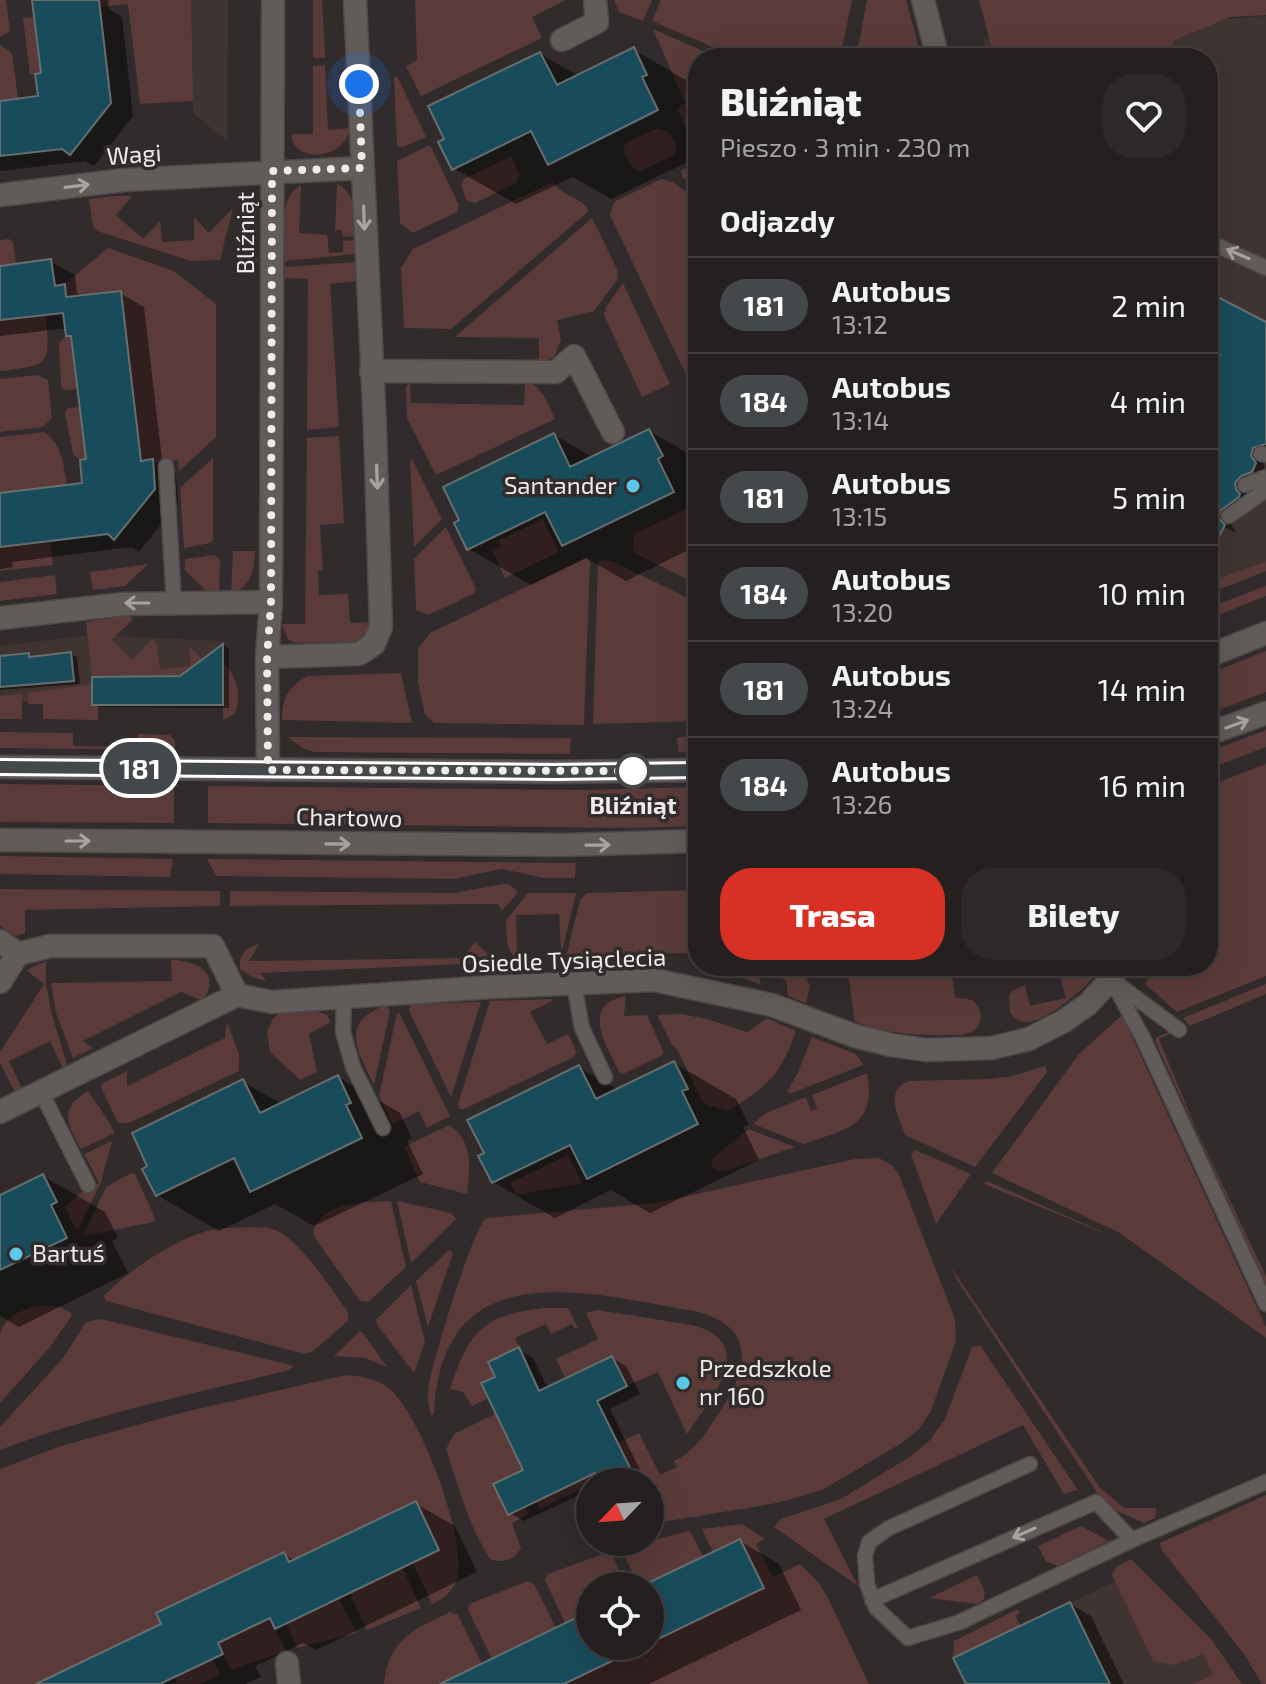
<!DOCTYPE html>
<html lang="pl">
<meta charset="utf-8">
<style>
body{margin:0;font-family:"Exo 2",sans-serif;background:#2d2829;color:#f1f3f6;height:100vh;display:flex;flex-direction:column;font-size:30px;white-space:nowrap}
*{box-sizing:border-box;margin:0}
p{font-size:26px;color:#a3a3a5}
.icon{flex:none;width:44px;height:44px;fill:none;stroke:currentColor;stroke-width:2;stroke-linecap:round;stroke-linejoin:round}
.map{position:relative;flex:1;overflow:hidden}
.sheet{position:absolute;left:688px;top:48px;width:530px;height:928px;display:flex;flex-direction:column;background:#252020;border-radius:32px;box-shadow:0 8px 32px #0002,0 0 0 2px #423e3e}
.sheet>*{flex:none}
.badge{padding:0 16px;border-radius:26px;font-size:28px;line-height:52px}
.needle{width:52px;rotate:245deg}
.fabs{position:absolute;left:576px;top:1468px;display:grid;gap:16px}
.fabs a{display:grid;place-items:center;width:88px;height:88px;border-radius:50%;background:#252020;box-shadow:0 8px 32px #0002,0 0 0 2px #423e3e;font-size:40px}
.you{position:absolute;width:40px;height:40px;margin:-20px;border:6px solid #fff;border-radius:50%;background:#1a73e8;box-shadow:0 0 0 12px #1a73e833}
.map>.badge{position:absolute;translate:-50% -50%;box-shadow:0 0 0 4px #fff}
h2{padding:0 32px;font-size:30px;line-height:72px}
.round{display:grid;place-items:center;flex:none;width:84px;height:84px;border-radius:32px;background:#2d2829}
.headline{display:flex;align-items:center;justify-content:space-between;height:136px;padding:0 32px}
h1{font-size:38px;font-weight:800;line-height:60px}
.button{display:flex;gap:16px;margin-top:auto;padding:16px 32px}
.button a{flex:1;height:92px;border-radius:32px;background:#d93025;color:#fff;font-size:32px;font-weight:800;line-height:92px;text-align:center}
.button a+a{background:#2d2829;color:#f1f3f6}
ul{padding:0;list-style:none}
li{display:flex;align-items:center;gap:24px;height:96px;padding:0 32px;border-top:2px solid #423e3e}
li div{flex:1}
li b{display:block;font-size:30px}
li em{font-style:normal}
li .badge{min-width:88px;font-weight:700;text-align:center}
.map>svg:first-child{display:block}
.built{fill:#403432}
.green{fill:#5a3b39}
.shadow{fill:#0007}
.building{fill:#194c5a;stroke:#676e70;stroke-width:2}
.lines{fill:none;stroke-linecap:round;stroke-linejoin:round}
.service-casing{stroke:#4c4847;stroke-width:17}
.minor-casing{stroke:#4c4847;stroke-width:25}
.tertiary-casing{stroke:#4c4847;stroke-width:25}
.service{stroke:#615b5a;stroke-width:14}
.minor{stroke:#615b5a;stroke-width:22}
.tertiary{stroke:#615b5a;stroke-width:22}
.oneway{stroke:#a8a3a2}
.line-casing{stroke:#fff;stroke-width:18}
.line{stroke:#45484a;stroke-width:12}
.walk{stroke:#efebeb;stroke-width:8;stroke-dasharray:0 14.4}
.poi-dot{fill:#5cc7e7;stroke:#312b2b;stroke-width:3}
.stop-dot{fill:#fff;stroke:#45484a;stroke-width:4}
.labels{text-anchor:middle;stroke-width:7;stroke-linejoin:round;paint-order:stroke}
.street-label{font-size:24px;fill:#efebeb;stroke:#312b2b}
.poi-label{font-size:24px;fill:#efebeb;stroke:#312b2b;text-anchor:start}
.stop-label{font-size:24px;font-weight:bold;fill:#efebeb;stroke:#312b2b}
</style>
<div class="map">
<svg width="1266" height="1684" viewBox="0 0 1266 1684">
<rect width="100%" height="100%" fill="#312b2b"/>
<path class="built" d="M179 0H228L227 141 194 114Z
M1266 16V568L1208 590V58H989L983 39Z
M89 635 223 641 222 704 0 702V646Z
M1138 1571 1231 1684H966L953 1658Z"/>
<path class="green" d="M0 0H6L10 31 0 37Z
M87 0H191L193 101 140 104 128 4 100 7 99 2 88 3Z
M313 0H322L325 58H313Z
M415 0H566L532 17 542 38 421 96 406 66 417 60Z
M614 0H652L643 21 619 12Z
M661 0H852L840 58H738L652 21Z
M867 0H906L919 48 908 51 905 58H856Z
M979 0H1266V15L1230 17 1174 40 1166 58H994Z
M34 17 41 73 30 75 23 18Z
M653 29 719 58H698V142L690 139 677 108 685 103Z
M0 45 12 53 18 98 0 101Z
M325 65 328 130 350 128C347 157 295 167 291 134H313V66Z
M397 76 426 137 403 147 397 146 394 78Z
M658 128 670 133 677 146 674 155 640 171 632 168 623 149 627 142Z
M430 145 459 205 457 212 413 233 400 223 397 161Z
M511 156 519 174 517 183 475 203 467 201 461 186 464 179Z
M698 162V189L682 177 681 170Z
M661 179 672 182 698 199V369L688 379 610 215 614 202Z
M553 182C561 197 582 196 589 211L451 329 404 328 401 268 413 249Z
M337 184C358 193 353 217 354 236L343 237 342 230 335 231Z
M301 185 299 233 327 235 329 253 343 252V241L354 240 355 254 285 261C285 237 277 198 301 185Z
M113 196H132L116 215 143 239 160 221 162 242 194 240V217L209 233 233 208 220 260 191 261 97 231 93 226 89 199Z
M252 206 257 219V261H239Z
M592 218 618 271 617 280 594 311 557 320 561 340 554 357 539 363V338L455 337Z
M9 239 13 242 16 264 0 265V240Z
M108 248 174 271 216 304V437L179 471 178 460 154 463 152 460 141 461 121 291 66 297 65 284Z
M356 262V281L330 284 339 427 307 430 308 279 285 278V267Z
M623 283 670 384 642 397 604 315 606 307Z
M46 315C50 366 50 365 0 371V320Z
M66 336H71L77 389 65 390 61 386 59 343Z
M38 375 48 380 52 418 43 427 0 432V379Z
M525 381C543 387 548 403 555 419L436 475 407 418 406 386 410 383 411 403 524 405Z
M80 407 86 459 80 460 73 454 65 413 68 408Z
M44 432C63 446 63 463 67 485L0 493V437Z
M339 436 344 523 320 525 323 570 318 571 319 595 348 594 350 623 372 622 367 637 359 642 294 643 287 638 282 624H305L307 438Z
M213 458V540L210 543 184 548 180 488Z
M412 459 442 519 414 547 410 461Z
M698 503V585L633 552 634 534Z
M543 519 559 552 505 578 493 551 501 546 498 541Z
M446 527 476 589 473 594 428 615 416 610 414 559Z
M50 541 53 565 0 571V547Z
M233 551H255C254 572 252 585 231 594Z
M215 555 220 560 219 596 208 593 185 570V559Z
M586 558 590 561 584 725 434 723 425 714 418 683V648L430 633Z
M602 560 612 561 698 603V721L593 724 598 562Z
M1266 562V571L1208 594V582Z
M148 564 125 586 93 590 90 572Z
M55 575 57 594 0 601V582Z
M1266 586V596L1208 619V608Z
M129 615 133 619 112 640 132 660 152 639 156 643 160 670 191 666 189 645 212 671 225 663C237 681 242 692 235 714L223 720V680L189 677H92L86 622Z
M1266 651V692L1208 714V674Z
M401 673 412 723 282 720C282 699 288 686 308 676Z
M92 684V704L98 705V720L43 719V704H28V693Z
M22 694V719H0V696Z
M1266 730V747L1208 769V752Z
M0 732 73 733V746L138 747V734L170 735 175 741V750L0 748Z
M698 736V751L678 752 677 737Z
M288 737 571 738 570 754 315 752 304 749Z
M1266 764V976L1177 1012 1145 984 1155 966H1208V786Z
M0 784 174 786V823L0 822Z
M208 786 587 790 698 787V826L629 828 208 823Z
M0 856 173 859 170 877 0 874Z
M207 859 576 863 575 878H544L502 869 453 879 216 876Z
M503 884H509L518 892 502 911 498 904 230 906V891L454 893Z
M0 889 220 891V906L25 910V933L16 936 0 926Z
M698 890V966L702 967H697L691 953 580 955 582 962 565 961 580 900 587 893Z
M528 893H576L563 948 561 949 559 914 516 915 517 955 524 964C505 956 507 938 506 920Z
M475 942 487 953 486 963 260 973 266 981 252 977 240 969V960L245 950 260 943 249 961 462 958Z
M171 960C197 961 222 972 203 1001L181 992 83 1041 93 1048 73 1058 56 1013 51 983 172 981Z
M46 961V984L52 1015 68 1068 64 1070 50 1041 9 1061 23 1090 16 1094 0 1063V1052L44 984 26 970Z
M739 966H801L810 986 806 1003 788 996 786 980 758 970 761 985 746 979Z
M847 966H951L955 998C961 999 968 998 973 1001 984 1009 983 1027 971 1032 964 1036 954 1035 947 1035 914 1036 886 1033 855 1022Z
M1098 966H1103C1090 984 1050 1021 1026 1022 1019 1022 1015 1018 1010 1013L1009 996 1012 991 1025 985 1030 1006 1066 998 1060 977 1098 969Z
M1266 984V994L1190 1026 1183 1018Z
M626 996 624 1016 647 1015 663 1051 662 1055 623 1074 619 1072C607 1046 579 1005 626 996Z
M551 999 552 1001 530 1012 547 1044 568 1034 576 1051 574 1057 464 1109H460L458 1104 490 1001Z
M481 1002 451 1097 409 1011 411 1004Z
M386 1005 390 1011 374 1085C357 1050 339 1022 386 1005Z
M313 1009 327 1015 331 1022 309 1034 317 1072 300 1080 270 1052 267 1031 273 1019 282 1011Z
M399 1012 450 1116 427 1128 419 1111 393 1124 379 1096 397 1013Z
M681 1014 707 1019 747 1032 767 1018 796 1031C780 1076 768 1086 728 1111L703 1103 677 1049 672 1045 657 1015Z
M1122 1015 1266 1327V1338L1120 1233 992 1173 1079 1054Z
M227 1022 239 1054V1071L129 1123H118L101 1087 103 1083 127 1071V1086L225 1038Z
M1169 1032 1172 1033 1159 1039 1196 1129 1266 1276V1284L1155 1041 1157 1037Z
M812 1037 856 1054 863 1065 792 1093 787 1092 798 1072Z
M1045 1066 1047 1072 975 1167 905 1135C899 1116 883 1091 909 1081L988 1079 1013 1076Z
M867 1073C877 1127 846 1129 804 1144L753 1124 766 1113 806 1097 811 1111 817 1109 812 1095Z
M88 1091C97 1105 107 1117 115 1133L81 1149C67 1124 58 1109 88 1091Z
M449 1125C474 1142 470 1167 467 1194L420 1182 404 1147Z
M749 1129 795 1147 725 1171 713 1168 711 1165 714 1157Z
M112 1141 101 1182 79 1228 76 1229 65 1207 82 1192 99 1183 84 1154Z
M915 1150 971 1174 936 1224 911 1154Z
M568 1155 582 1183 516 1195 510 1183Z
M879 1158 893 1166 899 1175 955 1319 956 1341 931 1411 919 1429 902 1443 822 1490 777 1503 650 1524V1482H637L618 1443 639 1433 660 1475 677 1467 674 1461C695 1451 704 1435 717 1416 745 1375 761 1330 699 1312 588 1293 441 1249 434 1415H431C429 1407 427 1399 428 1390 430 1368 473 1228 486 1218L656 1203 855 1159Z
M131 1173 135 1174 155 1218 154 1222 83 1236 106 1187Z
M987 1181 1103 1232 1116 1238 984 1184Z
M391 1201 406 1267 368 1302 360 1301 315 1238 313 1231C324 1201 365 1202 391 1201Z
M397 1201 451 1213 456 1219 411 1263Z
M254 1227C260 1228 268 1227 273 1229 299 1238 332 1290 348 1312V1321L312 1352 304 1354 106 1301 104 1296C128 1270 181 1235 216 1229 228 1227 241 1228 254 1227Z
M449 1250 453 1253 428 1327 416 1281Z
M951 1267 1100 1488 1124 1508H1156L1155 1518 1144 1523 1111 1508 1102 1500 957 1280Z
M411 1285 425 1342 414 1373 378 1326 376 1320Z
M39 1306H58L71 1313V1317L50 1347 0 1403V1334C6 1315 21 1310 39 1306Z
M544 1308H568L578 1328 575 1329 572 1324 551 1334 546 1324 515 1338 519 1347 495 1377 481 1383 488 1398 472 1406 463 1392 450 1389C469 1332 482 1315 544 1308Z
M597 1310 692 1325C761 1343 710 1400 687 1434L658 1372 627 1386 612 1356 565 1378 556 1359 598 1339 586 1313Z
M101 1319 291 1365 293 1367 286 1371C190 1394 92 1415 0 1450V1427L63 1358 86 1322Z
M359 1332H362L387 1367 365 1358 334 1356Z
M980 1345 1078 1490 1064 1494 1023 1425 824 1519 858 1586 774 1527 781 1519 841 1499 911 1456 930 1440 945 1419 972 1347Z
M345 1375C359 1376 374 1378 386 1386 419 1408 468 1540 457 1579 453 1592 444 1598 432 1604L412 1562 415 1502 289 1562 283 1552 156 1613 161 1624 36 1684H0V1469L61 1446 184 1412Z
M495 1414 523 1470 508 1514 525 1507 529 1514 512 1523 521 1548C515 1560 502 1564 490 1559 469 1527 458 1485 446 1449L454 1434Z
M595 1473 600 1482H590V1511L579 1490 540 1509 536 1501Z
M1266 1495V1684H1262L1244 1654 1161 1549 1160 1543Z
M742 1524 765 1539 756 1544 773 1577 800 1564 818 1582 827 1596 869 1684H565L643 1646H650V1643L740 1539 713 1552 702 1529Z
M1081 1526 1109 1541 1058 1566 1046 1561 1038 1546Z
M690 1531 703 1557 639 1586 622 1551 625 1547Z
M606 1553 612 1555 627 1586H590V1611L565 1623 545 1580 548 1574Z
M1131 1559 1211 1639 1242 1684H1194L1213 1675 1204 1654 1172 1665 1153 1661 1112 1575 1116 1567Z
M402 1567 421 1608 367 1630 349 1592Z
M977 1575 985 1592 984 1599 978 1604 929 1598Z
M528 1581 534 1584 556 1628 492 1659 468 1610 469 1604Z
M339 1598 356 1633 297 1648 281 1613Z
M1018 1609 1020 1613 1016 1616 1020 1626 953 1658 954 1641Z
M450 1612 458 1615 482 1664 444 1682V1684H384C388 1640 414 1629 450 1612Z
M270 1618 286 1651 231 1670 218 1643Z
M207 1648 220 1675 201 1684H174L177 1682 174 1677Z"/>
<path class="shadow" d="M34 0H108L109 9 122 17 133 116 94 166 85 161 0 171V103L41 98 43 75Z
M634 50 696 86 698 157 611 199 573 177 516 204 453 168 540 54 579 76Z
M51 262 75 275 77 293 84 297 120 293 144 307 163 468 176 475 178 503 139 552 131 547 12 562 13 567 0 569V495L84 485 88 461 73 338 68 335 67 328 0 336V268Z
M1208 294 1266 324V455L1264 465 1266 476 1249 486 1248 497 1233 518 1232 526 1236 533 1208 518V383L1222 355 1208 348Z
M649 431 698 459V545L626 581 586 558 531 585 469 549 554 435 594 458Z
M224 646 229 649V708L100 707 94 704 180 678Z
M71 654 77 657 80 684 0 690V658L28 655 34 658Z
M674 1063 736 1099 749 1125 743 1127 759 1160 650 1213 611 1190 555 1218 493 1182 579 1068 619 1090Z
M338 1077 400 1113 412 1138 407 1141 423 1174 314 1226 275 1204 219 1231 157 1195 243 1082 282 1104Z
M43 1176 105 1212 118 1238 112 1241 128 1273 19 1327 0 1316V1197Z
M519 1350 533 1358 548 1389 612 1358 626 1366 640 1394 610 1409 646 1482H590V1490L524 1521 510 1513 525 1471 498 1378Z
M416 1504 455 1526 477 1572 316 1650 303 1643 255 1666 261 1677 245 1684H40L164 1625 284 1554 295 1561Z
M740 1541 779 1564 801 1610 649 1684H447L590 1614V1646H650V1586H647Z
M1070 1604 1091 1616 1124 1684H968Z"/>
<path class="building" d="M32 0H99L111 103 70 155 62 149 0 156V101L38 96 35 74 41 73Z
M634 47 647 75 642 77 658 110 548 165 531 131 452 170 438 142 444 139 428 106 540 52 557 85Z
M51 259 55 286 65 284 66 297 121 291 141 461 153 459 155 489 114 540 108 534 0 547V493L82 483 80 460 86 459 71 336H66L63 313 0 320V266Z
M1208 292 1266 322V444L1253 448 1251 456 1256 463 1252 472 1241 476 1235 483 1236 489 1240 494 1239 497 1220 511 1219 518 1225 525 1208 557V378L1220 355 1208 349Z
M649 429 663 456 658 459 674 492 562 546 545 512 467 550 454 523 459 520 443 487 554 433 570 467Z
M223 644V705H92V677L180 676Z
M71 652 74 681 0 687V656L29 653V657Z
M674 1061 688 1089 682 1091 698 1124 587 1179 570 1145 492 1183 478 1156 484 1153 467 1120 579 1065 596 1099Z
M338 1075 351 1103 346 1105 362 1138 250 1192 234 1158 156 1196 142 1169 147 1166 132 1133 243 1079 260 1113Z
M43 1174 57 1202 51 1205 67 1238 0 1270V1195Z
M519 1347 539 1391 612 1356 627 1386 597 1401 637 1482H600L595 1473 508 1515 493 1484 523 1470 481 1383 495 1377 488 1362Z
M416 1501 439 1550 275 1629 270 1618 218 1643 223 1654 160 1684H36L161 1624 156 1613 284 1552 289 1562Z
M740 1539 764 1588 650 1643V1582Z
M1070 1602 1110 1684H966L953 1658Z
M590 1611V1646H643L564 1684H440Z"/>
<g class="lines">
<g class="service-casing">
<path id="service" d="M1208 247 1216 245 1266 268
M1261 454 1266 455
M166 466 174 603
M1245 485 1266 477
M1229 516 1266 490
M574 984 582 1028 605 1077
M344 996 343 1032 353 1067 383 1128
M1179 1030 1111 979 1143 1038 1266 1304
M41 1092 88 1185
M1030 1464 889 1528 869 1542 865 1556 867 1584 876 1608 908 1638 960 1622 1132 1540 1266 1482
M872 1600 1096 1502 1132 1540"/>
</g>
<g class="minor-casing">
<path id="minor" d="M923 0 938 58
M562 40 597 22 595 0
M0 195 124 180 362 168
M371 371 556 372 574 356 613 432
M0 618 123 604 271 602
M267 657 359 654 374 644 381 627 375 427 355 0
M268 770 267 657 271 602 273 0
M0 941 18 954 50 946H213L237 995
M0 982 18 954
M0 1112 237 995 272 1002 491 987 654 980 772 1005 855 1036 891 1045 926 1050 992 1048 1029 1039 1064 1021 1088 1004 1111 979 1119 966
M287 1663 289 1684"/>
</g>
<g class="tertiary-casing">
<path id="tertiary" d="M1208 656 1266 633
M1208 734 1266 713
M0 767 554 772 698 770
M0 840 562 845 698 841"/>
</g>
<use href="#service" class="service"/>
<use href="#minor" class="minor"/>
<use href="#tertiary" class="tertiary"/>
</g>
<defs><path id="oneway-shaft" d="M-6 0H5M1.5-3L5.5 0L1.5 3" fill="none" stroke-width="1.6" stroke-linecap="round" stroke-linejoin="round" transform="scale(2)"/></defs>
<g class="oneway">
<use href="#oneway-shaft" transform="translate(77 186) rotate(-7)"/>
<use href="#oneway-shaft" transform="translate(364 218) rotate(88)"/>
<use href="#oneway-shaft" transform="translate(1238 254) rotate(-157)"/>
<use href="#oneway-shaft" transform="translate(377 477) rotate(88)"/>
<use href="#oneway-shaft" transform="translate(137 603) rotate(180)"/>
<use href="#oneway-shaft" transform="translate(1237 724) rotate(-20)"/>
<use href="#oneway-shaft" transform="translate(78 841)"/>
<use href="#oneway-shaft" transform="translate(338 844) rotate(1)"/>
<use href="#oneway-shaft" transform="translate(598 845) rotate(-1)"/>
<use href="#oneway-shaft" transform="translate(1024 1533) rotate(156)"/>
</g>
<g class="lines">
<g class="line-casing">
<path id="line" d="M0 767 554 772 698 770"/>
</g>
<use href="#line" class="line"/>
<path class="walk" d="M359 84 362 168 272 171 271 602 267 657 268 770 633 771"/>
</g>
<g class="poi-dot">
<circle cx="633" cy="486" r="8"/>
<circle cx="16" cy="1254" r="8"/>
<circle cx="683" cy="1383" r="8"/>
</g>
<circle class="stop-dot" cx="633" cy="771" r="16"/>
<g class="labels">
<g class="street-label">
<text transform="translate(134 155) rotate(-4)" y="8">Wagi</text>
<text transform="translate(246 233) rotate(-90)" y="8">Bliźniąt</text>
<text transform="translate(349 818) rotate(1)" y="8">Chartowo</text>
<text transform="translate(564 961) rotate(-2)" y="8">Osiedle Tysiąclecia</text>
</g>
<g class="poi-label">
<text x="617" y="494" text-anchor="end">Santander</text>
<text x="32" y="1262">Bartuś</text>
<text x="699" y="1377">Przedszkole<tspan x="699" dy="28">nr 160</tspan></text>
</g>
<g class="stop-label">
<text x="633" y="814">Bliźniąt</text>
</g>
</g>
</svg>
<div class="fabs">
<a><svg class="needle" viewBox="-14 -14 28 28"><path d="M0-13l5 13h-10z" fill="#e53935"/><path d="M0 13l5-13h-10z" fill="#a3a3a5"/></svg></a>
<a><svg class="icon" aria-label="locate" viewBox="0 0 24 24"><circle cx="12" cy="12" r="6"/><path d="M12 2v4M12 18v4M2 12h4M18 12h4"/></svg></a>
</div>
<div class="you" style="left:359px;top:84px"></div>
<b class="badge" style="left:140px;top:768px;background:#45484a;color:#fff">181</b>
<section class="sheet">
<div class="headline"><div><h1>Bliźniąt</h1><p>Pieszo · 3 min · 230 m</p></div><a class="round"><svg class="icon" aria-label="heart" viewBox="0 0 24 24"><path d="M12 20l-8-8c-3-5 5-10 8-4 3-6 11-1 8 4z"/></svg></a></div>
<h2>Odjazdy</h2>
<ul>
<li><span class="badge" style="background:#45484a;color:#fff">181</span><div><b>Autobus</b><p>13:12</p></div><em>2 min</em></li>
<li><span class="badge" style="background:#45484a;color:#fff">184</span><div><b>Autobus</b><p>13:14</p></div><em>4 min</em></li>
<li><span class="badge" style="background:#45484a;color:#fff">181</span><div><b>Autobus</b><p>13:15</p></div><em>5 min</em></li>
<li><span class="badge" style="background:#45484a;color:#fff">184</span><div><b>Autobus</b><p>13:20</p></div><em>10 min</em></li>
<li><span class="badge" style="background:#45484a;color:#fff">181</span><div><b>Autobus</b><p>13:24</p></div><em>14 min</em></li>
<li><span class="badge" style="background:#45484a;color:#fff">184</span><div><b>Autobus</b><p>13:26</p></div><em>16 min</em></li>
</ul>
<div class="button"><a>Trasa</a><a>Bilety</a></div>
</section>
</div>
